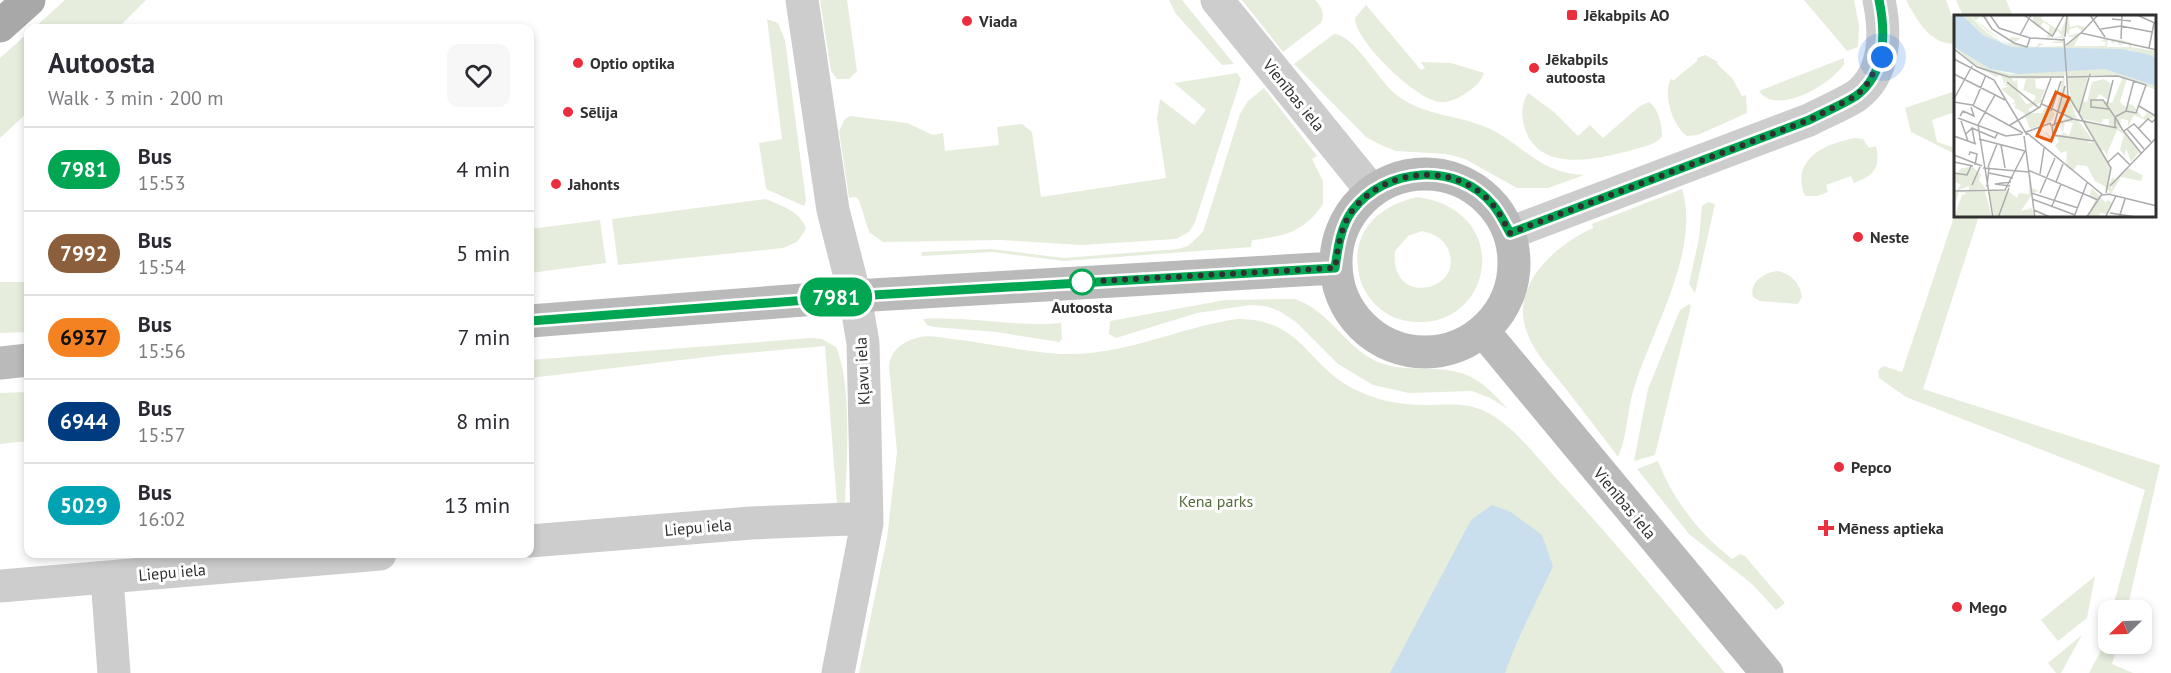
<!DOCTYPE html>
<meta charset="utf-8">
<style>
body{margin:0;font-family:"PT Sans",sans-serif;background:#f7f7f7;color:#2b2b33;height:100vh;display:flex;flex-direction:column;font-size:22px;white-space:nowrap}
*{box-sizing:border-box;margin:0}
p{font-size:20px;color:#7c7c81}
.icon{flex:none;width:33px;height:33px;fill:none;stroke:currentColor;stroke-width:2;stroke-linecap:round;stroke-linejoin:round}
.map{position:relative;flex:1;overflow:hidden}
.side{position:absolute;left:24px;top:24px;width:510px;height:534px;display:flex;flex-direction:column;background:#fff;border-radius:12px;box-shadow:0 3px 9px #0003}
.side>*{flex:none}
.badge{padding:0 12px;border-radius:20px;font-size:21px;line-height:39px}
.needle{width:39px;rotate:247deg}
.controls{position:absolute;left:2098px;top:600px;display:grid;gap:12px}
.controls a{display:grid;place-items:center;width:54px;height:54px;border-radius:12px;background:#fff;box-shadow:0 3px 9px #0003;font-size:30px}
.you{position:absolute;width:30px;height:30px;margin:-15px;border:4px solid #fff;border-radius:50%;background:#1a73e8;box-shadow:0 0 0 9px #1a73e833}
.map>.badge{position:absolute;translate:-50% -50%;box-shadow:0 0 0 3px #fff}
.round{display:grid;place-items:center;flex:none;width:63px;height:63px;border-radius:12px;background:#f7f7f7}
.headline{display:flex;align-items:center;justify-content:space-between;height:102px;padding:0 24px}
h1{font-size:28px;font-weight:800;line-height:45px}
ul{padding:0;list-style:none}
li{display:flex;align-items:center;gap:18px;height:84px;padding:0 24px;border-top:2px solid #e1e1e2}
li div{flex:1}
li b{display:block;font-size:22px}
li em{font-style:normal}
li .badge{min-width:66px;font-weight:700;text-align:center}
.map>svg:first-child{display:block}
.green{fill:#e6eddd;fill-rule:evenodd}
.water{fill:#c9dfed}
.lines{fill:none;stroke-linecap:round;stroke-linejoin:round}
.minor{stroke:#cdcdcd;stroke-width:33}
.tertiary{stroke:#cdcdcd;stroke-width:33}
.secondary{stroke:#bababa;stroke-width:33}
.primary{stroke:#a8a8a8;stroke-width:33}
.line-casing{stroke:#fff;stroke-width:14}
.line{stroke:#00a651;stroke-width:9}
.walk{stroke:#303030;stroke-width:6;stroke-dasharray:0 10.8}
.poi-dot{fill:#ea2e3e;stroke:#fff;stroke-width:2}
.stop-dot{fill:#fff;stroke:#00a651;stroke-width:3}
.labels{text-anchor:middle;stroke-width:6;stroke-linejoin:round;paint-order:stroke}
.poi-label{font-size:16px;font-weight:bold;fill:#303030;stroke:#fff;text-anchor:start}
.street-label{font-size:16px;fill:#303030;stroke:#fff}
.stop-label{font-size:16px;font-weight:bold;fill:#303030;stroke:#fff}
.park-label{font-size:16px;fill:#536d3b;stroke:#fff}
.inset-road{fill:none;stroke:#acacac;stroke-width:1.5}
.view{fill:#e8590c;fill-opacity:0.15;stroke:#e8590c;stroke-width:3}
.inset-edge{fill:none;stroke:#303030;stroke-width:3}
</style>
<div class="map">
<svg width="2171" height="673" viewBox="0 0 2171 673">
<rect width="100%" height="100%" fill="#fff"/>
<path class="green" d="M65 0H146L118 28H34Z
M820 0H847L857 71 849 79H837L831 71Z
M1169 0H1182L1234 64 1222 65 1176 14Z
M1242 0H1315C1322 7 1325 14 1321 23L1283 52Z
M1804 0H1854L1859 25 1858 47 1847 51Z
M1906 0H1946L1955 25V44C1929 44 1917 20 1906 0Z
M1956 0H2006L2013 16H1963Z
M1366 5 1421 70 1425 68 1421 62 1451 63 1484 73C1481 82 1474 88 1466 93 1459 98 1449 103 1440 102 1416 100 1355 41 1355 18Z
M767 19 778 23 785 40 806 201 804 206 766 189 759 143 782 139Z
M28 33V112L0 138V58Z
M1334 34C1353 34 1378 79 1394 93 1421 116 1456 114 1488 128 1526 146 1537 172 1584 175L1548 188H1517L1465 159 1447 154 1396 151 1381 145 1366 137 1294 64Z
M1705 55 1718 62 1717 64 1732 78 1742 96 1746 95 1747 113 1698 135 1687 136C1673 126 1662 94 1671 79L1674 80 1697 61V58Z
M1844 58V64C1832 84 1776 117 1759 91Z
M1237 73 1241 79 1195 222 1189 232 1176 239 1082 245 1001 240 883 242 869 232 859 200 856 197 849 198 839 131 845 119 850 116 907 123 933 135 943 133 945 151 999 145 997 127 1022 124 1032 132 1041 197 1166 178 1157 119 1160 99 1194 125 1206 110 1174 83Z
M1264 88 1317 156 1312 159 1323 181V204C1303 233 1285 236 1252 240L1251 247 1064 261 992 252 921 256 922 252 991 249 1064 258 1178 249 1188 246 1203 232 1240 114 1248 101Z
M1955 91V112L1932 120 1937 142 1955 148V154L1911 132 1905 108Z
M1528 93 1554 112 1578 136 1590 125 1603 138 1640 106 1649 102C1659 109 1662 125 1662 137 1655 145 1642 147 1632 150 1599 159 1540 174 1525 129 1521 116 1521 104 1528 93Z
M1856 138 1863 139 1869 148 1876 146C1881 167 1874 176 1854 183L1851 176 1826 185 1828 192 1817 196H1805C1790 159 1825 143 1856 138Z
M1682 189C1701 249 1652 330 1635 385 1627 408 1628 435 1618 457 1600 433 1581 408 1562 384 1550 369 1535 353 1528 335 1507 287 1555 245 1593 228L1592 224Z
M1418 197C1522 213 1488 344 1399 319 1382 314 1367 299 1361 282 1347 236 1375 206 1418 197ZM1422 231C1434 234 1443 238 1448 249 1466 292 1389 308 1395 251L1408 236Z
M766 199C781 206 801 211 806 229L797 242 783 248 618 265 612 219Z
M1708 202 1715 204 1695 293 1689 284 1699 238 1702 206Z
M1955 214 1979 216 1923 389 2160 465 2127 610H2112L2145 490 1906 397 1879 378 1878 371 1883 366 1902 372Z
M600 220 606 263 530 273V229Z
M1777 271C1791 273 1800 283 1802 297L1798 304 1760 301 1753 297C1749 282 1764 273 1777 271Z
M0 282H28V332L0 333Z
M1294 299C1330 310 1344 347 1378 362 1407 374 1441 363 1469 376 1485 383 1496 397 1508 409L1490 398 1472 391 1409 393 1373 385 1338 364 1296 322 1279 311 1265 306 1250 305 1197 313 1116 338 1109 334 1110 321 1225 300Z
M1689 304 1691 306 1655 455 1634 461 1648 389 1680 310Z
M923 319C969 316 1015 327 1061 323L1062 339 1059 342 996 332 934 327 927 325Z
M1237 319C1303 319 1305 364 1354 389 1376 400 1399 405 1424 405 1448 405 1468 401 1490 414 1516 429 1535 455 1555 477 1614 540 1669 607 1725 673H859L887 538 897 452 889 366C891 349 904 341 920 337 930 335 942 338 952 339 989 343 1025 352 1062 354 1125 356 1176 328 1237 319Z
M811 338 822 339 836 347C852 383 847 461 845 502L837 504 825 346 723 355 530 378V360Z
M28 392V441L0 444V393Z
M1658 461C1673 500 1699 533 1732 559L1740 554 1745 556 1785 603 1776 610 1752 584 1689 534 1637 469Z
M2095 576 2087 618 2058 641 2041 620Z
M2109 622V644H2118L2112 664 2133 673H2089L2104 645Z
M2082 635 2061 673H2056L2048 663Z"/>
<path class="water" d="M1492 505 1511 512 1542 535 1553 566C1537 602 1518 635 1505 673H1390L1471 520Z"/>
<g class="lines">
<path class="minor" d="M802 0 833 210 855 296 863 343 867 523 838 673
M1510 233 1809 120C1824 112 1842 105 1856 96 1886 74 1886 33 1879 0
M530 541 751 523 849 519 867 523
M107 578 114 673
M0 586 380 554"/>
<path class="tertiary" d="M1217 0 1372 191"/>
<path class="secondary" d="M1336 263a89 89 0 1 1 178 0a89 89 0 1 1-178 0Z
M530 321 855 296 1335 268
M1484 332 1767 673
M0 363 28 360"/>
<path class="primary" d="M0 26 29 0"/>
</g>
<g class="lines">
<g class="line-casing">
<path id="line" d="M530 321 873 295 1335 268C1338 248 1340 228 1352 211 1385 167 1457 161 1493 205 1500 213 1505 224 1510 233L1809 120C1824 112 1842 105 1856 96 1886 74 1886 33 1879 0"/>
</g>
<use href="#line" class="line"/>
<path class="walk" d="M1082 282 1335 268C1338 248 1340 228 1352 211 1385 167 1457 161 1493 205 1500 213 1505 224 1510 233L1809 120 1856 96 1866 86 1882 57"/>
</g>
<g class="poi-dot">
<rect x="1566" y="9" width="12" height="12" rx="3"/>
<circle cx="967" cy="21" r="6"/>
<circle cx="578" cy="63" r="6"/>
<circle cx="1534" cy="68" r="6"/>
<circle cx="568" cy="112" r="6"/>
<circle cx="556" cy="184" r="6"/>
<circle cx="1858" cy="237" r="6"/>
<circle cx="1839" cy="467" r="6"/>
<path d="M1823 519h6v6h6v6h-6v6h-6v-6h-6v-6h6z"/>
<circle cx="1957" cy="607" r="6"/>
</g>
<circle class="stop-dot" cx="1082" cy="282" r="12"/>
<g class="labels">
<g class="poi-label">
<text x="1584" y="21">Jēkabpils AO</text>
<text x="979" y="27">Viada</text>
<text x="1546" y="65">Jēkabpils<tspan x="1546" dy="18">autoosta</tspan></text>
<text x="590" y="69">Optio optika</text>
<text x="580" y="118">Sēlija</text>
<text x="568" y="190">Jahonts</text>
<text x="1870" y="243">Neste</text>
<text x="1851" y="473">Pepco</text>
<text x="1838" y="534">Mēness aptieka</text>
<text x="1969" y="613">Mego</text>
</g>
<g class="street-label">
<text transform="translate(1294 95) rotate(51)" y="6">Vienības iela</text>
<text transform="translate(862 371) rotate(-93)" y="6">Kļavu iela</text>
<text transform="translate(1625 503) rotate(50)" y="6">Vienības iela</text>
<text transform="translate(698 527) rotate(-5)" y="6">Liepu iela</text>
<text transform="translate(172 572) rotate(-5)" y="6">Liepu iela</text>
</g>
<g class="stop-label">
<text x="1082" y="313">Autoosta</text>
</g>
<g class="park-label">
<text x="1216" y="507">Kena parks</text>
</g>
</g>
<g transform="translate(1954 15)">
<rect width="202" height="202" fill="#fff"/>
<path d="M8 0H15L32 17 49 28 55 29 50 27 33 16 16 0H34L33 5 31 1 27 4 28 0 22 5 47 25 58 29 55 25 57 22 67 23 60 28 76 33 74 31 82 32 85 28 90 29 84 32 109 31V28H96L108 25 113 30 120 22H115L113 17 109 23H98L108 21 104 16 92 25 96 11 89 7 86 13 80 10 79 0H89L87 4 107 16 114 0 116 12 124 10 131 12 128 16 123 12 116 14 114 21 127 17 120 31H151L152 27 147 26 152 23 149 22 154 23 153 32H175V28L165 30 163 25 158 29 157 24 168 25 191 32 178 28 177 32 202 36V43L175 35 73 34 58 32 29 20ZM0 32 36 54 57 59 111 55 110 72 102 96 109 62 81 64 82 73 91 75 87 84 89 86 74 94 77 98H88L91 92 101 98 98 106 76 114 70 98 61 93V88L57 90 61 86 47 74 55 71H51L53 65 47 74 50 68 47 60 42 62 22 51ZM58 63 72 64 69 75 82 81 79 87 72 89 64 77 63 64 60 67ZM128 53 150 54 202 71V75L173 63 166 87 173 93 174 89 179 90 189 103 193 98 200 102 191 105 180 100 174 112V105L167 104 166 114 155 111V104H149L148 108 129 104 118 90 112 55ZM134 60 169 62 158 88 142 84 146 79 154 85 157 69 150 64 138 67 133 87 128 86ZM111 72 123 104 138 124 133 128 141 127 147 135 130 105 169 115 185 137 177 147 172 133 171 141 166 135 170 119 163 115 153 139 155 146 150 135 147 136 157 156 153 173 159 162 161 165 156 170 158 175V170L174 153 189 160 187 166 167 162 157 179 153 173 149 176 152 172 141 166 133 151 123 150 119 156 112 151 113 136 107 138 101 131 105 126 102 122 96 123 91 118 88 122 81 116 74 119 81 115 87 121 92 117 97 122 109 119 106 110 100 112 99 119H102L99 120 98 119 100 106 104 98 103 108 111 107 109 117 115 121 119 108 111 107 120 103 107 106 113 101 104 97ZM19 152 27 160 25 165 32 174 15 175V171L2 176 7 170 0 166V161L8 153ZM76 156 78 173 85 176 79 178 67 196 78 193 80 202H40L34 176 53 175 63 183 65 178 75 179ZM138 173 152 188 156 180 154 185 159 188 153 199 146 198 145 202 133 203 141 185 135 182ZM31 176 38 202H0L8 180 13 178 5 177 0 191V177Z" fill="#e6eddd" fill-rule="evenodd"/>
<path d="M0 0H8L29 20 58 32 167 34 193 39 202 43V71L150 54 64 59 36 54 0 32Z" fill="#c9dfed"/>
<path class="inset-road" d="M29 0 38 14 60 28 73 32 76 23M36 0 45 13 76 23 110 25M70 0 98 21M136 0 151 22M183 0 203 9M158 4 177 6M147 14 167 11 198 17M127 18 144 0M66 20 77 0M98 22 110 0M111 22 113 0M110 23 114 80 157 153 152 178M167 24 168 0M112 30 127 18 203 35M195 33 200 8M0 34 23 52 55 62H110M0 44 40 65 73 120M0 59 51 85M113 62 164 61 192 70 182 98 172 96 161 102V113M53 67 85 93M0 84 18 51M0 87 18 90 69 118M88 89 119 104 163 113M153 90 159 65M19 91 32 60M185 91 203 102M155 94 137 92V85H149L161 102 168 114 187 138M97 96 107 66M172 96 180 65M125 98 136 59M6 101 9 96 20 101 17 92M4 103 52 121 68 119M7 106 14 126M100 109 119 104M56 110 86 92 97 63M96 110H100L111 71M98 111 99 120 140 126M18 113 41 123 44 117M173 114 190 134M184 114 194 104 198 107 203 103M170 116 180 109 197 127M72 117 97 108M73 118 149 180 156 179M11 120 18 113 21 129M0 121 22 129M70 121 81 203M25 124 71 136M47 130 51 153M0 140 28 151M15 140 16 137 23 139 21 150M0 147 19 151M154 147 164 138 176 150M34 152 43 129M29 153 75 157M74 155 144 185M0 158 13 160 17 151M35 158 59 163M86 159 90 133M102 167 109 149M18 170 26 152M56 171 41 169 57 167M156 171 203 122M33 172 35 152M0 176 51 175 71 136M77 178 124 193M86 178 101 143M154 179 203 191M78 184 121 200M98 191 107 169M80 195 98 203M156 198 182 202M120 202 133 168M39 203 24 110 41 80M44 203 55 173M132 203 148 179M151 203 162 181M165 203 171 184"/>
<path class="view" d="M102 77 115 83 97 126 83 121Z"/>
<rect width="202" height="202" class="inset-edge"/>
</g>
</svg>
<div class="controls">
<a><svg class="needle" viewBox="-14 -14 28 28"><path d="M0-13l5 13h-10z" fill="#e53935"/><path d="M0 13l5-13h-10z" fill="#7c7c81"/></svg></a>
</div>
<div class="you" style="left:1882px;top:57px"></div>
<b class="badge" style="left:836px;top:297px;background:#00a651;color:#fff">7981</b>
<section class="side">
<div class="headline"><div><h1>Autoosta</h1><p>Walk · 3 min · 200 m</p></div><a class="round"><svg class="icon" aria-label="heart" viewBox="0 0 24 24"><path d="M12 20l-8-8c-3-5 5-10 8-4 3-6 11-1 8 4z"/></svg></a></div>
<ul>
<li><span class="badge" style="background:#00a651;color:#fff">7981</span><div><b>Bus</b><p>15:53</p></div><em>4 min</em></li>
<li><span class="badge" style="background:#8b5e3c;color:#fff">7992</span><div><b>Bus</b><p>15:54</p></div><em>5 min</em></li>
<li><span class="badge" style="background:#f58220;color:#111">6937</span><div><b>Bus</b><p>15:56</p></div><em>7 min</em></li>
<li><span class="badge" style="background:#003b80;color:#fff">6944</span><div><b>Bus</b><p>15:57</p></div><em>8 min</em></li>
<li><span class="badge" style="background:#00a3b4;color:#fff">5029</span><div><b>Bus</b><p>16:02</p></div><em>13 min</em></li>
</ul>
</section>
</div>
